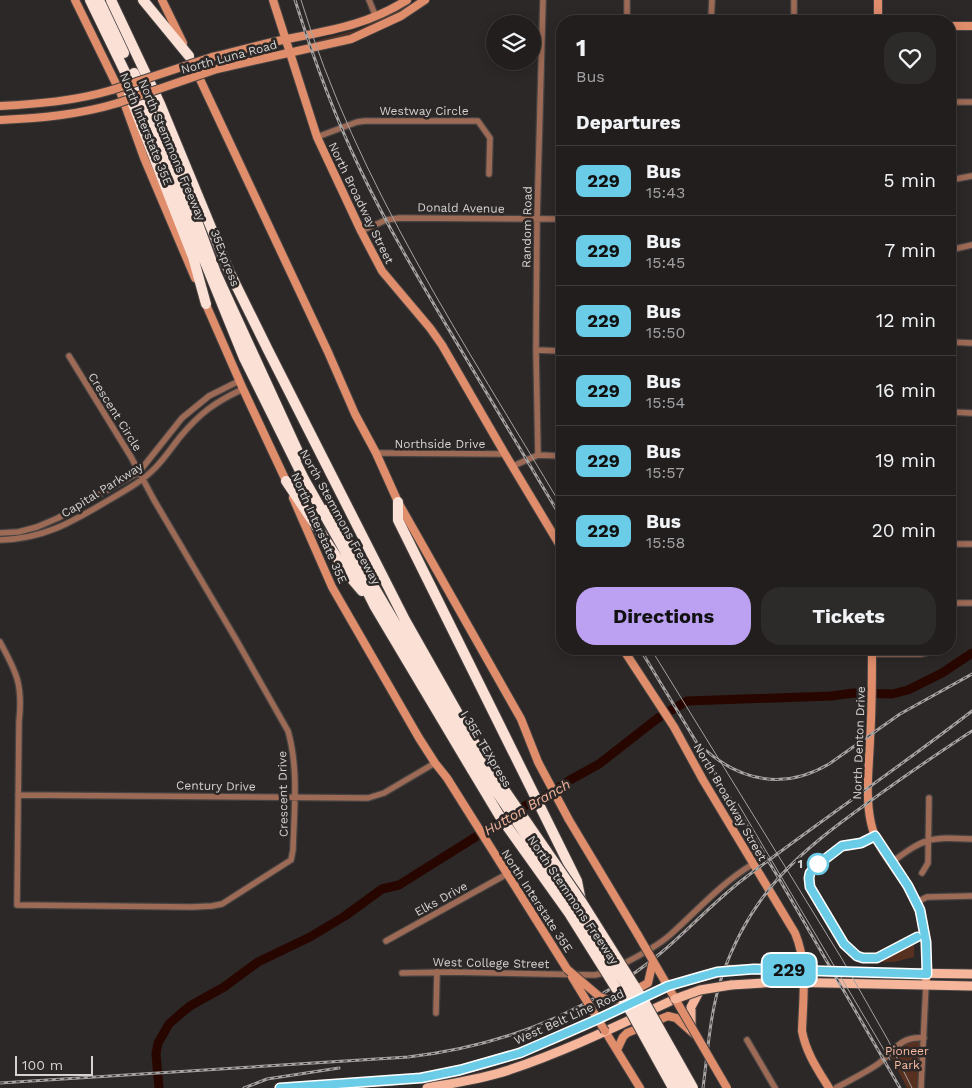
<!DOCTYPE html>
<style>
body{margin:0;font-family:"Work Sans",sans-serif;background:#2d2b2a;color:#f1f3f6;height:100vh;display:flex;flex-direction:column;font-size:19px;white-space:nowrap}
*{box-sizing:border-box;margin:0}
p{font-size:16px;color:#a2a2a4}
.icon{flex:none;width:28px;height:28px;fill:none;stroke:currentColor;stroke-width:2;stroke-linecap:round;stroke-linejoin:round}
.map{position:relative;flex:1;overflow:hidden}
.details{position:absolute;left:556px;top:15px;width:400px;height:640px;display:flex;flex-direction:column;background:#211e1d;border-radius:20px;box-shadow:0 2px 12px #0003,0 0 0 1px #3e3c3b}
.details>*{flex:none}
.badge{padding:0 10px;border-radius:8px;font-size:18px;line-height:32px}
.controls{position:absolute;left:486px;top:15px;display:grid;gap:10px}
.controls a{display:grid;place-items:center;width:55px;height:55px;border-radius:50%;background:#211e1d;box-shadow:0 2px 12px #0003,0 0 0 1px #3e3c3b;font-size:25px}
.scale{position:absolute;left:15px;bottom:12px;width:78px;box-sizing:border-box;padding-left:5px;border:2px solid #d5d3d2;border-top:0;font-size:14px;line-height:18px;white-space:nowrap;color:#d5d3d2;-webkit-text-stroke:4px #2c2827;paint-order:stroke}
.map>.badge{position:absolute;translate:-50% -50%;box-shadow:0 0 0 2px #fff}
h2{padding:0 20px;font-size:19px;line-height:45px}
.round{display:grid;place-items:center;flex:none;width:52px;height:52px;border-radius:20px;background:#2d2b2a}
.summary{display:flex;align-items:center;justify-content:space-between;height:85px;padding:0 20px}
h1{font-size:24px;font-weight:700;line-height:38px}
.action{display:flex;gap:10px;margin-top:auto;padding:10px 20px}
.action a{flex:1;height:58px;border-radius:20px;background:#bca0f2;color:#111;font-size:20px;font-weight:700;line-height:58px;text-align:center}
.action a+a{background:#2d2b2a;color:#f1f3f6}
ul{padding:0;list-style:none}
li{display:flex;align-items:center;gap:15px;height:70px;padding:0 20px;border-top:1px solid #3e3c3b}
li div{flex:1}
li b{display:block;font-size:19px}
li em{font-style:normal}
li .badge{min-width:55px;font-weight:700;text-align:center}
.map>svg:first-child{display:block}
.green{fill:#58301f}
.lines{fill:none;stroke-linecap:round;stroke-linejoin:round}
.river{stroke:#280600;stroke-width:9}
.street-casing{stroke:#474342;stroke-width:8}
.secondary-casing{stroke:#474342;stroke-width:10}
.primary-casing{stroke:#474342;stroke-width:11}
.highway-casing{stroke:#474342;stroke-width:12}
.street{stroke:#9d6a55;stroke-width:5.5}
.secondary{stroke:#df8d6b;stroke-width:8}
.primary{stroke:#f6b69c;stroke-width:9}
.highway{stroke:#fbe0d6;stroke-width:10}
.tram{stroke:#a5a2a1;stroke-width:1}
.rail-casing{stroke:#a5a2a1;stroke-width:3}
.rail{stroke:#2c2827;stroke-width:1;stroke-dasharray:4;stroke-linecap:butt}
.secondary-bridge-casing{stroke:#474342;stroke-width:10;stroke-linecap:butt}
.primary-bridge-casing{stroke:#474342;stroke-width:11;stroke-linecap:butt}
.highway-bridge-casing{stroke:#474342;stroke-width:12;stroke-linecap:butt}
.secondary-bridge{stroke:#df8d6b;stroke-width:8}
.primary-bridge{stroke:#f6b69c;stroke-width:9}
.highway-bridge{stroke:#fbe0d6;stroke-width:10}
.line-casing{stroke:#fff;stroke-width:11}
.line{stroke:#6bcce7;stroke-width:8}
.stop-dot{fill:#fff;stroke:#6bcce7;stroke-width:2.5}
.labels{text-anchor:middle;stroke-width:5;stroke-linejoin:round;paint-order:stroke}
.street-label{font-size:12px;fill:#d5d3d2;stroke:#2c2827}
.stop-label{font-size:12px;font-weight:bold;fill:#d5d3d2;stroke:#2c2827;text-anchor:end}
.park-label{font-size:12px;fill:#f9bba2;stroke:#2c2827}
.water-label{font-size:14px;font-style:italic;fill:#f3b59c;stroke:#2c2827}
</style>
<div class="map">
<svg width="972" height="1088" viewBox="0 0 972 1088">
<rect width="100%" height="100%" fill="#2c2827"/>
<path class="green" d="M410 4 411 6C382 25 351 35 317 42L316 41 358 30Z
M914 942V957L894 962H876L909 943Z
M917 1039 921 1043 919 1086 918 1088H907L891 1057C899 1047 905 1042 917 1039Z"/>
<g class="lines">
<path class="river" d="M159 1088 156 1054 158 1043 169 1024 178 1016 190 1006 224 987 258 962 310 937 345 916 382 889 399 885 533 801 540 800 570 780 599 764 658 718 687 701 831 696 854 693 892 694 908 690 942 673 972 653"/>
<g class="street-casing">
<path id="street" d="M369 0 376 17
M627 21V0
M711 21 712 0
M794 21V0
M950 102H972
M317 137 357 122 365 121H478L490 138 489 174
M950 180 972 176
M361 231 386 220 399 218 562 219
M950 250 972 245
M950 342 972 343
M536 350 562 351
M950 412 972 413
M376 453 505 454
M538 455 536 350 537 219 543 0
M513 466 538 455 562 456
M0 533 18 532 37 527 58 518 139 472 182 418 209 396 239 381
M0 540C44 539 72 522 109 500 126 490 143 481 156 467 165 458 172 447 180 437 200 413 215 402 243 389
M950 544H972
M950 603H972
M0 642C17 673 23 685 19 722L17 905 192 907 212 906 222 904 291 860 293 850C294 811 299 769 288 731L237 641 154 500 131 457 69 356
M872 654H920L926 653 931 649
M18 795 368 798 384 793 435 763
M891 863C925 837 930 837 972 839
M922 873 928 863 929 798
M917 902 927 897 972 896
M386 941 507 874
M621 965C637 957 656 947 670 935 698 910 721 883 753 864
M402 973 451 972 595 975 608 972
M436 1013 437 972
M747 1040 775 1088
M836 1088C850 1080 865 1073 878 1064 895 1051 899 1036 924 1038
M921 1088 926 984"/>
</g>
<g class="secondary-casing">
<path id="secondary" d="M75 0 121 94 144 158 195 278
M162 0 183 43
M273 0 317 137 361 231 382 271 430 328 442 345 505 454 562 549
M878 21V0
M950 26H972
M212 57C237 51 262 44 287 39 332 30 367 25 407 0
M190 58 328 352 355 414 376 453 398 502 521 719 538 762 569 820 638 935
M217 69 351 39 401 16 425 0
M0 106C38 104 75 101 112 90
M0 120C41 118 78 115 118 103
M204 300 243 389 288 485
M293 498 332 587 419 738 435 763 447 778 567 969
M623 649 674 727 703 780 795 933C808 963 803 999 802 1031 806 1053 818 1070 829 1088
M872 649C872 679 872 710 870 740 869 768 865 796 871 823 876 847 895 866 907 886 927 916 927 950 926 984
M605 1031 640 1088
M617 1050 623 1037 627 1033 668 1016 676 1018 694 1034"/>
</g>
<g class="primary-casing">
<path id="primary" d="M729 970 766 969 834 972 972 974
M731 985 779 982 972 986
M691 1029V1007L700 990
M279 1088C340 1083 402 1084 461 1070 534 1053 601 1018 668 986
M427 1088C454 1083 482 1079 509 1070 566 1051 621 1024 675 999"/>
</g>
<g class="highway-casing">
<path id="highway" d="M90 0 142 107 244 358 304 479 363 583 375 607 472 770
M99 0 124 53
M111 0 160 104 229 271 268 350 405 620 486 763
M143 0 189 56
M134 73 184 186 216 273 300 456
M129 94 193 257 206 304
M286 481 350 577 362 591
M398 502V520L577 881 581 901
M328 509 480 767"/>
</g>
<use href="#street" class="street"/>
<use href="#secondary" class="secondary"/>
<use href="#primary" class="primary"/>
<use href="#highway" class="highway"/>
<path class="tram" d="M301 0C357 184 465 343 562 507
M651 649 842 959 888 1040 912 1088
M737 802 890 1060"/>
<g class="rail-casing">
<path id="rail" d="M295 0C313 57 334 115 360 169 390 232 426 291 461 350 495 407 529 463 562 519
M640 649 778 877 900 1088
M703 748C741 782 785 790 829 764L900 714 972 674
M0 1083 408 1057C503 1046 588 1013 662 952 689 929 713 903 741 881 817 823 897 769 972 711
M244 1088 267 1079 339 1068
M703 1088C708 1050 710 1012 722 976 751 892 799 852 869 802 903 777 937 754 972 731"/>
</g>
<use href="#rail" class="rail"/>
<g class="secondary-bridge-casing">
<path id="secondary-bridge" d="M112 90 212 57
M118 103 217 69
M638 935 727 1088
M567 969 600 997 608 1000 619 999 648 983 653 961
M572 977 605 1031"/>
</g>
<g class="primary-bridge-casing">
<path id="primary-bridge" d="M668 986 701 976 729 970
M675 999 700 990 731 985"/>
</g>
<g class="highway-bridge-casing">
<path id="highway-bridge" d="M486 763 581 901 645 1003 693 1088
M480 767 625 983 684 1088
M472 770 499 815 569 913 631 1012 673 1088"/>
</g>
<use href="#secondary-bridge" class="secondary-bridge"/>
<use href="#primary-bridge" class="primary-bridge"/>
<use href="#highway-bridge" class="highway-bridge"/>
</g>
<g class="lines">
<g class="line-casing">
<path id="line" d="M280 1088 392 1080 421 1078 460 1070 520 1053 598 1019 668 986 717 972 754 969 927 974 926 942 920 910 908 886 875 836 861 843 842 846 816 866 810 873 809 878 810 887 844 944 857 956 863 958H877L917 937"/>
</g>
<use href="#line" class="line"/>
</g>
<circle class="stop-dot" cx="818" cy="864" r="10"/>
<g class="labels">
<g class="street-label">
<text transform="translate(229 57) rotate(-15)" y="4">North Luna Road</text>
<text x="424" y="115">Westway Circle</text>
<text transform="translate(146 129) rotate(68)" y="4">North Interstate 35E</text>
<text transform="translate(172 150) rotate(67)" y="4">North Stemmons Freeway</text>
<text transform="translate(361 203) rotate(64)" y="4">North Broadway Street</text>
<text transform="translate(461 208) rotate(1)" y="4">Donald Avenue</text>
<text transform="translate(527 227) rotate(-89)" y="4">Random Road</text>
<text transform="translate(225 258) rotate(69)" y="4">35Express</text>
<text transform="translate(115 412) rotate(58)" y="4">Crescent Circle</text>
<text x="440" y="448">Northside Drive</text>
<text transform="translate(102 490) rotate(-32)" y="4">Capital Parkway</text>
<text transform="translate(340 517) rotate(61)" y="4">North Stemmons Freeway</text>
<text transform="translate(319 528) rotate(66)" y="4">North Interstate 35E</text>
<text transform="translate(859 743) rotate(-88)" y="4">North Denton Drive</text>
<text transform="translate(486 749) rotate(59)" y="4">I 35E TEXpress</text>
<text transform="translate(216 786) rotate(1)" y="4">Century Drive</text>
<text transform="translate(283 794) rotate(-91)" y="4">Crescent Drive</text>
<text transform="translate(730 802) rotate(60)" y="4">North Broadway Street</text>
<text transform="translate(441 899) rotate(-29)" y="4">Elks Drive</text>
<text transform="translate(573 900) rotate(56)" y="4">North Stemmons Freeway</text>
<text transform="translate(537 901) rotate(57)" y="4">North Interstate 35E</text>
<text transform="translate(491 963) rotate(1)" y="4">West College Street</text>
<text transform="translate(569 1017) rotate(-24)" y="4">West Belt Line Road</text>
</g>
<g class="stop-label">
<text x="803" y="868">1</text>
</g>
<g class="park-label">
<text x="907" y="1055">Pioneer<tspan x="907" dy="14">Park</tspan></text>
</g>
<g class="water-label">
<text transform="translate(527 807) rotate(-30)" y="5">Hutton Branch</text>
</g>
</g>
</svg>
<div class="controls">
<a><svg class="icon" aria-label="layers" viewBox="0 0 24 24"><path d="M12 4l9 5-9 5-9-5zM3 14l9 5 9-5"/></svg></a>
</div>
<div class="scale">100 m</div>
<b class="badge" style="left:789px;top:970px;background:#6bcce7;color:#111">229</b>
<section class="details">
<div class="summary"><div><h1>1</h1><p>Bus</p></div><a class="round"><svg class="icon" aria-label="heart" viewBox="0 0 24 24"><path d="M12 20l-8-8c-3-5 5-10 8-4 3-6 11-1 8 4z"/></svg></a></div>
<h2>Departures</h2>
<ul>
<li><span class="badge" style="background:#6bcce7;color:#111">229</span><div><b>Bus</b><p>15:43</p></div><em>5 min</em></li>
<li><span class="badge" style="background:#6bcce7;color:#111">229</span><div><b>Bus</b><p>15:45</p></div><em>7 min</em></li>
<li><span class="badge" style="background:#6bcce7;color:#111">229</span><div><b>Bus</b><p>15:50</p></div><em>12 min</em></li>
<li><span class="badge" style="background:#6bcce7;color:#111">229</span><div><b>Bus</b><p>15:54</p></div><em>16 min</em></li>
<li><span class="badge" style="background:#6bcce7;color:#111">229</span><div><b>Bus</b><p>15:57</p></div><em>19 min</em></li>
<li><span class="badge" style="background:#6bcce7;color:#111">229</span><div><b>Bus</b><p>15:58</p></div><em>20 min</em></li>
</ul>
<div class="action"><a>Directions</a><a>Tickets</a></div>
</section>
</div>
